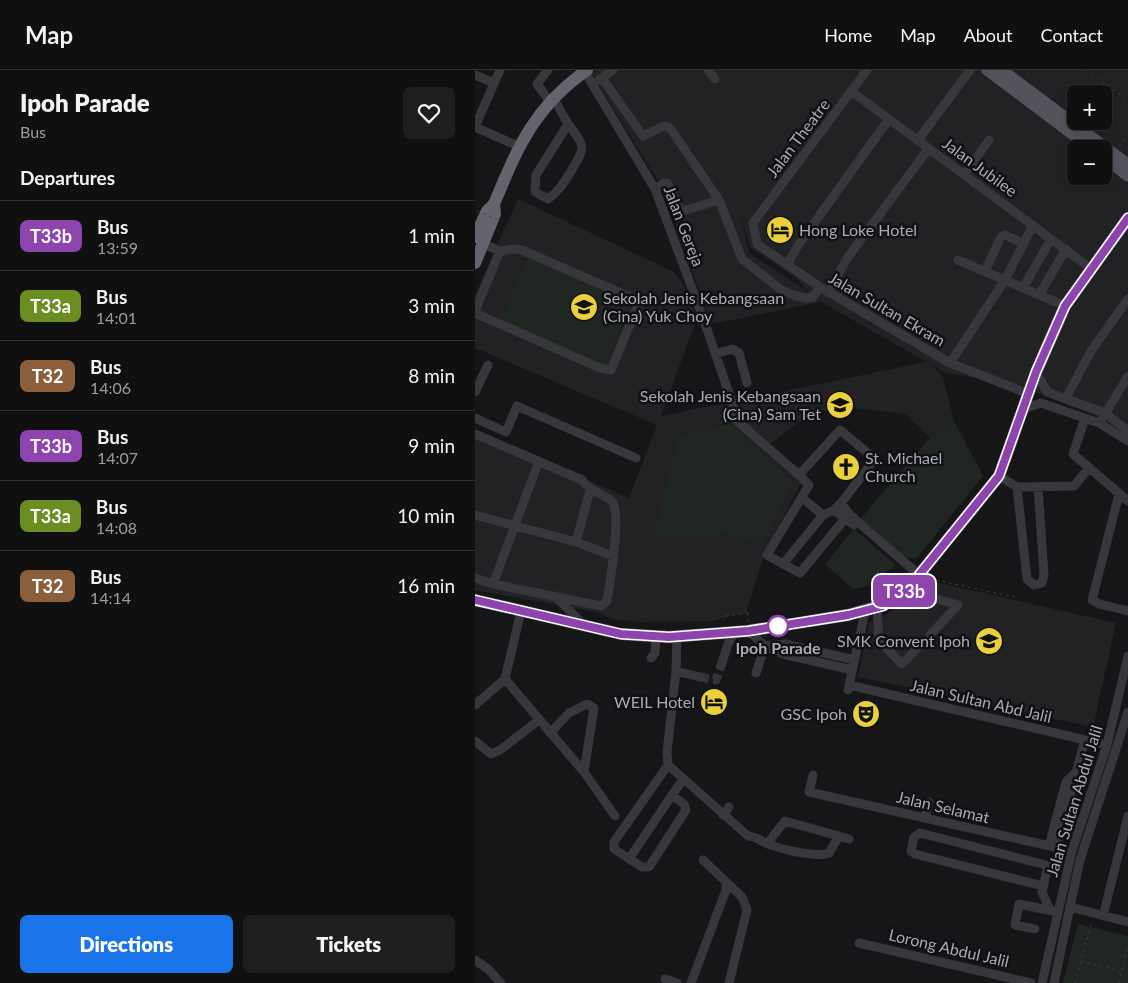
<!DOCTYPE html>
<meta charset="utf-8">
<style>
body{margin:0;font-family:Lato,sans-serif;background:#1e1e1f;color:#f1f3f6;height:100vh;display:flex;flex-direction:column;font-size:19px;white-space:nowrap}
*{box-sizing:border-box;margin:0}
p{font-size:16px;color:#9c9d9f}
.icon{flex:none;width:28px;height:28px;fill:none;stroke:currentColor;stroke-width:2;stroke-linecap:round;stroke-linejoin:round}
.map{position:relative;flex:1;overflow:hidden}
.sheet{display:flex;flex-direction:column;background:#101011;width:475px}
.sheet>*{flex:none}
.badge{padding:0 10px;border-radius:8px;font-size:18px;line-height:32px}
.fabs{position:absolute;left:592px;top:15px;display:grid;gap:10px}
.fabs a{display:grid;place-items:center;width:45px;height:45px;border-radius:8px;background:#101011;box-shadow:0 2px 8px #0003,0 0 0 1px #303031;font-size:25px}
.map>.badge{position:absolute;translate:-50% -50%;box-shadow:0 0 0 2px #fff}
h2{padding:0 20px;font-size:19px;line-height:45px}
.round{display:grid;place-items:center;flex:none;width:52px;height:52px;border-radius:8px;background:#1e1e1f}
.summary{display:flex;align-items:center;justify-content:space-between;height:85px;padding:0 20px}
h1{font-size:24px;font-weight:800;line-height:38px}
.primary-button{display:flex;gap:10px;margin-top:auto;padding:10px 20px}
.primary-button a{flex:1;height:58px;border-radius:8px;background:#1a73e8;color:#fff;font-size:20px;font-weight:800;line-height:58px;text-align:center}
.primary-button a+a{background:#1e1e1f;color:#f1f3f6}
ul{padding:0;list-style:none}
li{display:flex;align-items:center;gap:15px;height:70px;padding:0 20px;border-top:1px solid #303031}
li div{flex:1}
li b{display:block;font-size:19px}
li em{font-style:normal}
li .badge{min-width:55px;font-weight:700;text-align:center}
header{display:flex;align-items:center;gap:30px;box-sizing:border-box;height:70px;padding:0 25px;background:#101011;border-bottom:1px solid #303031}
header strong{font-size:24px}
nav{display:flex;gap:28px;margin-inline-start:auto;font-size:18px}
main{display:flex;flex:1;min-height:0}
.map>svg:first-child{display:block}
.built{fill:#222124;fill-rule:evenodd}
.green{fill:#202722}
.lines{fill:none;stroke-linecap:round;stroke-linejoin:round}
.minor-tunnel{stroke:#333337;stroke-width:9;stroke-dasharray:9 4.5;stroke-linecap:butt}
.path{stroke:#3d3d43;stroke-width:1;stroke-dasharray:2.5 4;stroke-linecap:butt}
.minor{stroke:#37373c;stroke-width:9}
.major{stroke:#53535b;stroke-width:11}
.highway{stroke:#63646d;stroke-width:12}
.path-bridge{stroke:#3d3d43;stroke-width:1;stroke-dasharray:2.5 4;stroke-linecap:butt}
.line-casing{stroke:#fff;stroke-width:11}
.line{stroke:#8e44ad;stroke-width:8}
.stop-dot{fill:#fff;stroke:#8e44ad;stroke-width:2.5}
.labels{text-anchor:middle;stroke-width:5;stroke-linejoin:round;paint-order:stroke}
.street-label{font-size:16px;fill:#a8aab7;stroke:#111012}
.poi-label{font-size:16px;fill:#a8aab7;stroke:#111012;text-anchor:end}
.stop-label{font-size:16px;font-weight:bold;fill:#a8aab7;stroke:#111012}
</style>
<header>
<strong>Map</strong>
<nav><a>Home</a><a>Map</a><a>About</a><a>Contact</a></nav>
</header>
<main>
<section class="sheet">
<div class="summary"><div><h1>Ipoh Parade</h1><p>Bus</p></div><a class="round"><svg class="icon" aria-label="heart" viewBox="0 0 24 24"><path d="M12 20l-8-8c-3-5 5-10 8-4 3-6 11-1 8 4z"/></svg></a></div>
<h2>Departures</h2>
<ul>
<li><span class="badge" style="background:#8e44ad;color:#fff">T33b</span><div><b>Bus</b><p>13:59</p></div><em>1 min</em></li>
<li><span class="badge" style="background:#6b8e23;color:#fff">T33a</span><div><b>Bus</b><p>14:01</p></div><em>3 min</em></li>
<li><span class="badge" style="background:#8b5e3c;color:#fff">T32</span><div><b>Bus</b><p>14:06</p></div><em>8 min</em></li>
<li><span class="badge" style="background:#8e44ad;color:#fff">T33b</span><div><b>Bus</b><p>14:07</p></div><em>9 min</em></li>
<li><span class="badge" style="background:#6b8e23;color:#fff">T33a</span><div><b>Bus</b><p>14:08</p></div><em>10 min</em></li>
<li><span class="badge" style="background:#8b5e3c;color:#fff">T32</span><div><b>Bus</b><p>14:14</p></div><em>16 min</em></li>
</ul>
<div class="primary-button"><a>Directions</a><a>Tickets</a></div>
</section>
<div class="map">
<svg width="653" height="913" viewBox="0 0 653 913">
<rect width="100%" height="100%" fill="#161517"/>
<path class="built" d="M121 0H653V373L626 348 542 315 471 303 456 295 468 307 479 351 456 368 430 344 371 337 334 344 288 380 326 413 290 483 271 543 235 551 165 552 139 549 120 542 0 520V360L154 428 182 355 0 278V225L43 129 189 197 200 203 207 212 222 248 186 346 452 292 346 232 236 254 188 119 116 3ZM601 24H629V51H601ZM601 79H629V106H601ZM266 145 275 177 321 208 335 223 274 183Z
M452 510 641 553 618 657 383 607 394 553 406 548 438 526Z"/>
<path class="green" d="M53 186 156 234 127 298 26 250Z
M479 351 508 406 441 489 430 487 386 448 455 368Z
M255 354 318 412 286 474 251 463 236 469 179 466 204 366Z
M379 459 421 495 392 516 378 519 350 494Z
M603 854 653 866V913H588Z"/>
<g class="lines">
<path class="minor-tunnel" d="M225 607 241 610 246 596"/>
<path class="path" d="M612 0 653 31
M552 5 556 0
M644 76 653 65
M455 509 540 527
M248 551 250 546 273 543
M606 891 646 901
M600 913 617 851
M644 913 653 875"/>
<path class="minor" d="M73 0 62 14 75 32
M233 0 240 9
M392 0 278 153 282 174 345 217 475 293 554 324
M110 2 180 119 228 248 257 332 261 350 324 405
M0 5 19 13
M127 8 168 66 189 56 195 58 244 130 267 189 305 219 318 225 331 228 338 227 345 217
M124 10 138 0
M376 21 615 198
M79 28C83 36 87 44 92 52 109 78 113 73 95 103 88 114 83 122 73 129L60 122 61 105 93 54
M0 57 25 0
M0 57 43 76
M443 70 495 0
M489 105 514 70
M180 119 189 113H192L205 139 208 141 244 130
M483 190 590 236
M312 195 324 174 414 49
M510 201 526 167 530 165 549 174
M548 218 576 169
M353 222 373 187 454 78
M564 225 591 179
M0 241 25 181 8 174
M0 243 125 298 136 300 163 235 164 231 47 180 38 179 25 181
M241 284 257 279 264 283 272 313
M475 293 530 210 558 155
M561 302 572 322 630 343 653 361
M0 322 13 295
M591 328 616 281 653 229
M548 339 566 333 624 353 653 371
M0 348 31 362 42 336 161 388
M610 348 598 384 653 431
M627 349 653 306
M365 360 400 389 366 433 359 440 348 445 308 494 292 485 334 415 324 405Z
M0 364 107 410C116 423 135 426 138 433 146 448 135 512 132 531L126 536 18 514 0 508
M524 406 542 417 599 416 614 398
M542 417 552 509 559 515 567 513 569 505 563 417
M644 424 617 530 624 534 653 541
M327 428 348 445
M366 433 374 444 444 505
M359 440 379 455
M0 445 101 472 138 486
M101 472 115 420
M308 494 325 503 374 444
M18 514 64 391
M433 515 451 533 458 528 483 535 455 565
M80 526 107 553
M402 538 404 571 427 594 449 571
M273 561 290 576 308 584 377 600
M202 567 201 601 192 682 193 695 273 766C280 766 284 770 291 773 304 779 341 788 354 783L364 766
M290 576 310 574 380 590
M176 588 180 583 181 566
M246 596 253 574 260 562
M201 601 225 607
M281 603 290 576
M30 609 46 541
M374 615 632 675
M373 620 390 542
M0 635 30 609 109 702 140 746
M75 663 94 643 112 634 119 638 109 702
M0 671 16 684 25 680 64 650
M193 695 139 772V779L167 797H174L211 740 209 734 197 725
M338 705 334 722 597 781
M248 745 254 737
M450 748 454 732
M292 774 310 751 374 769
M574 776 591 712 601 702
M581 777 610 670
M154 789 208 709
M228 790 267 827 272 840 254 913
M568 816 440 784 436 781 439 767 445 763 571 795 572 800 567 822 575 840
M595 837 653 852
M628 846 653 746
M560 859 540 855 544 834 578 841
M384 873 556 913
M0 890 13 899 26 913
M190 909 202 913
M216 913 251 820V812
M567 913 597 781 632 675 653 586
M579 913 605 790 653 642"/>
<path class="major" d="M512 0 617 79
M527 0 653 94
M629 88 653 106"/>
<path class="highway" d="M0 167 12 141 19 134C43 77 59 37 112 0
M0 193 20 144 19 134
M0 530 146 564 194 567 273 561 373 545 408 535 425 525 444 505 524 406 561 302 590 236 653 148"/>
<path class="path-bridge" d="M2 141 26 151
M273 543 274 567 294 566"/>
</g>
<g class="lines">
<g class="line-casing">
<path id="line" d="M0 530 146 564 194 567 273 561 373 545 408 536 425 524 444 505 524 406 561 302 590 236 653 148"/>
</g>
<use href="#line" class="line"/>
</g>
<defs>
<g id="hotel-disc" transform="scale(1.4375)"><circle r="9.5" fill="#e9d03c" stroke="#111012"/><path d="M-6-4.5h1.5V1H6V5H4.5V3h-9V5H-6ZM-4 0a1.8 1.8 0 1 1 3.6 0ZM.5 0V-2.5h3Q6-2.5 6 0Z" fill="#111"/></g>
<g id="school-disc" transform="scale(1.4375)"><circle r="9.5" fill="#e9d03c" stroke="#111012"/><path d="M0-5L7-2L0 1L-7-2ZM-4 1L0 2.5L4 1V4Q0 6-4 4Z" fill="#111"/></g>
<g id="church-disc" transform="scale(1.4375)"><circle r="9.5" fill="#e9d03c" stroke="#111012"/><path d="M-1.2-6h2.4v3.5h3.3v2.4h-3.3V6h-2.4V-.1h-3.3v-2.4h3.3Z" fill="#111"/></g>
<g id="theatre-disc" transform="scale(1.4375)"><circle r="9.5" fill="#e9d03c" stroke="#111012"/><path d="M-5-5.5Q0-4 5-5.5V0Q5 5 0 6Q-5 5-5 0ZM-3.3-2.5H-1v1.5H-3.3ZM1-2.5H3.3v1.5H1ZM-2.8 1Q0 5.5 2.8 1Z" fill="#111"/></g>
</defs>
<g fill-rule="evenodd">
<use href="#hotel-disc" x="305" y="160"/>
<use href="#school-disc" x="109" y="237"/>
<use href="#school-disc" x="365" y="335"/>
<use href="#church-disc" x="371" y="397"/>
<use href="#school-disc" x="514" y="571"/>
<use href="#hotel-disc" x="239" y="632"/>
<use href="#theatre-disc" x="391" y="644"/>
</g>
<circle class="stop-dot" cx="303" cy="556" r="10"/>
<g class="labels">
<g class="street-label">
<text transform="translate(323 68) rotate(-53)" y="6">Jalan Theatre</text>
<text transform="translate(505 97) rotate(36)" y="6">Jalan Jubilee</text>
<text transform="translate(209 156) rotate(69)" y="6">Jalan Gereja</text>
<text transform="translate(412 239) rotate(30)" y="6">Jalan Sultan Ekram</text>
<text transform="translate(506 631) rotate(13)" y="6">Jalan Sultan Abd Jalil</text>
<text transform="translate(599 731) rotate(-73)" y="6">Jalan Sultan Abdul Jalil</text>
<text transform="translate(468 737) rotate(13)" y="6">Jalan Selamat</text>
<text transform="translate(474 878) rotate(13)" y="6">Lorong Abdul Jalil</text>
</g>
<g class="poi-label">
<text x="324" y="166" text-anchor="start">Hong Loke Hotel</text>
<text x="128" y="234" text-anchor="start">Sekolah Jenis Kebangsaan<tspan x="128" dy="18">(Cina) Yuk Choy</tspan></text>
<text x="346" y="332">Sekolah Jenis Kebangsaan<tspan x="346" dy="18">(Cina) Sam Tet</tspan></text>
<text x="390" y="394" text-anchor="start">St. Michael<tspan x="390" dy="18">Church</tspan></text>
<text x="495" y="577">SMK Convent Ipoh</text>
<text x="220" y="638">WEIL Hotel</text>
<text x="372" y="650">GSC Ipoh</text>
</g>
<g class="stop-label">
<text x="303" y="584">Ipoh Parade</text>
</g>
</g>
</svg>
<div class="fabs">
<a>+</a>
<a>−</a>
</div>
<b class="badge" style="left:429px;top:521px;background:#8e44ad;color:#fff">T33b</b>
</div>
</main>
